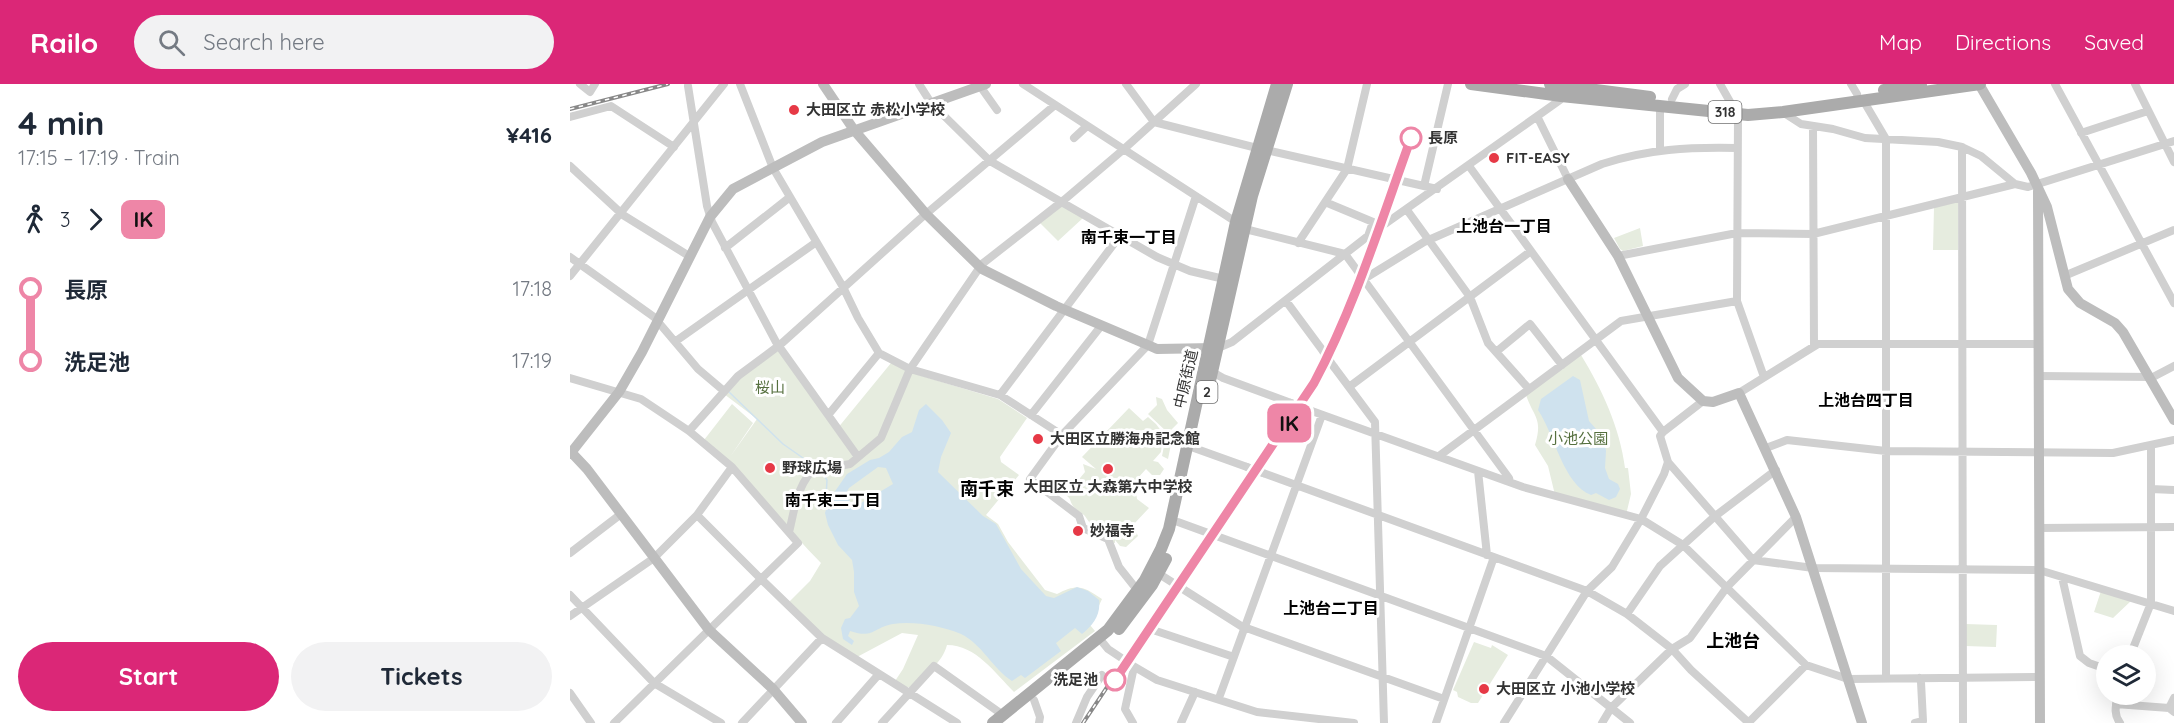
<!DOCTYPE html>
<meta charset="utf-8">
<style>
body{margin:0;font-family:Quicksand,"Noto Sans JP",sans-serif;background:#f2f2f3;color:#1f2937;height:100vh;display:flex;flex-direction:column;font-size:22px;white-space:nowrap}
*{box-sizing:border-box;margin:0}
p{font-size:20px;color:#747a83}
.icon{flex:none;width:33px;height:33px;fill:none;stroke:currentColor;stroke-width:2;stroke-linecap:round;stroke-linejoin:round}
.map{position:relative;flex:1;overflow:hidden}
.side{display:flex;flex-direction:column;background:#fff;width:570px}
.side>*{flex:none}
.badge{padding:0 12px;border-radius:9px;font-size:21px;line-height:39px}
.tools{position:absolute;left:1526px;top:561px;display:grid;gap:12px}
.tools a{display:grid;place-items:center;width:60px;height:60px;border-radius:50%;background:#fff;box-shadow:0 6px 24px #0002;font-size:30px}
.map>.badge{position:absolute;translate:-50% -50%;box-shadow:0 0 0 3px #fff}
.legs{display:flex;align-items:center;gap:9px;height:66px;padding:0 18px;font-size:20px}
.legs p{margin-inline-start:auto}
.head{display:flex;align-items:center;justify-content:space-between;height:102px;padding:0 18px}
h1{font-size:33px;font-weight:800;line-height:45px}
.action{display:flex;gap:12px;margin-top:auto;padding:12px 18px}
.action a{flex:1;height:69px;border-radius:36px;background:#db2777;color:#fff;font-size:24px;font-weight:800;line-height:69px;text-align:center}
.action a+a{background:#f2f2f3;color:#1f2937}
ul{padding:0 18px;list-style:none}
li{display:flex;align-items:center;gap:21px;height:72px;font-size:22px}
li i{display:grid;place-items:center;width:9px;height:100%;margin:0 8px;background:currentColor}
li i::after{content:'';width:15px;height:15px;margin:-8px;border:4px solid;border-radius:50%;background:#fff}
li p{margin-inline-start:auto}
li:first-child i{background:linear-gradient(#0000 50%,currentColor 0)}
li:last-child i{background:linear-gradient(currentColor 50%,#0000 0)}
header{display:flex;align-items:center;gap:36px;box-sizing:border-box;height:84px;padding:0 30px;background:#db2777;color:#fff}
header strong{font-size:28px}
nav{display:flex;gap:33px;margin-inline-start:auto;font-size:21px}
.search{width:420px;height:54px;background:#f2f2f3;display:flex;align-items:center;gap:15px;box-sizing:border-box;padding:0 21px;border-radius:33px;color:#747a83;font-size:22px}
main{display:flex;flex:1;min-height:0}
.map>svg:first-child{display:block}
.green{fill:#e6ecdf}
.water{fill:#cfe2ee;fill-rule:evenodd}
.lines{fill:none;stroke-linecap:round;stroke-linejoin:round}
.stream{stroke:#cfe2ee;stroke-width:1.5}
.street{stroke:#d0d0d0;stroke-width:8}
.secondary{stroke:#bdbdbd;stroke-width:10}
.primary{stroke:#ababab;stroke-width:12}
.rail-casing{stroke:#888;stroke-width:4}
.rail{stroke:#fff;stroke-width:1.5;stroke-dasharray:4.5;stroke-linecap:butt}
.street-bridge{stroke:#d0d0d0;stroke-width:8}
.line-1-casing{stroke:#fff;stroke-width:14}
.line-1{stroke:#ee86a7;stroke-width:9}
.poi-dot{fill:#e63946;stroke:#fff;stroke-width:2}
.stop-1-dot{fill:#fff;stroke:#ee86a7;stroke-width:3}
.labels{text-anchor:middle;stroke-width:6;stroke-linejoin:round;paint-order:stroke}
.shield{fill:#fff;stroke:#707070;stroke-width:1.5}
.shield-label{font-size:14px;font-weight:bold;fill:#333}
.poi-label{font-size:15px;font-weight:bold;fill:#333;stroke:#fff;text-anchor:start}
.stop-label{font-size:15px;font-weight:bold;fill:#333;stroke:#fff;text-anchor:start}
.street-label{font-size:15px;fill:#333;stroke:#fff}
.park-label{font-size:15px;fill:#56703f;stroke:#fff}
.neighbourhood-label{font-size:16px;font-weight:bold;fill:#000;stroke:#fff}
.quarter-label{font-size:18px;font-weight:bold;fill:#000;stroke:#fff}
</style>
<header>
<strong>Railo</strong>
<div class="search"><svg class="icon" aria-label="search" viewBox="0 0 24 24"><circle cx="10" cy="10" r="6"/><path d="M15 15l6 6"/></svg>Search here</div>
<nav><a>Map</a><a>Directions</a><a>Saved</a></nav>
</header>
<main>
<section class="side">
<div class="head"><div><h1>4 min</h1><p>17:15 – 17:19 · Train</p></div><b>¥416</b></div>
<div class="legs"><svg class="icon" aria-label="walk" viewBox="0 0 24 24"><circle cx="13" cy="4" r="2"/><path d="M13 8l-2 6 4 7M11 14l-3 7M7 12l3-4h3l4 4"/></svg>3<svg class="icon" aria-label="forward" viewBox="0 0 24 24"><path d="M9 5l7 7-7 7"/></svg><b class="badge" style="background:#ee86a7;color:#111">IK</b></div>
<ul>
<li><i style="color:#ee86a7"></i><b>長原</b><p>17:18</p></li>
<li><i style="color:#ee86a7"></i><b>洗足池</b><p>17:19</p></li>
</ul>
<div class="action"><a>Start</a><a>Tickets</a></div>
</section>
<div class="map">
<svg width="1604" height="639" viewBox="0 0 1604 639">
<rect width="100%" height="100%" fill="#fff"/>
<path class="green" d="M1388 117V166H1363L1364 123Z
M492 122 513 134 488 157 470 139Z
M1070 144 1073 162 1053 167 1050 165 1044 154Z
M208 265 267 345 321 279 342 289 428 315 457 334 430 373 431 378 449 391 416 431 428 440 438 458 475 506 487 510C508 499 514 503 532 515L520 541 525 547 444 608C425 589 406 561 377 561 372 580 354 591 340 603H335L325 597 333 585 348 551 332 549 287 573 248 549 217 520 240 497 251 479C211 439 179 391 134 356L162 320 183 339 160 373 187 335 154 310 169 293Z
M1011 271C1032 305 1050 344 1055 384H1058L1061 410 1056 431 985 411 978 382 965 361C973 334 964 334 956 311Z
M586 313 592 315 597 326 608 339 598 349 578 330 587 321Z
M559 324 573 337 578 333 586 340 601 360 598 375 592 372 594 362 592 360 591 368 583 377 588 378 594 385 590 391H582L576 385 559 404 566 408 567 415 579 424 563 441 568 452 556 463 550 462 545 456V459C526 455 523 442 514 431 510 428 506 426 503 422 499 416 502 416 496 411L515 388 513 380 526 385 512 373Z
M1531 507 1562 516 1543 534 1524 528Z
M1395 540 1427 541 1426 563 1395 562Z
M904 558 921 564 922 561 938 571 908 619H901L888 613 887 608 883 606Z"/>
<path class="water" d="M1003 292 1010 296 1019 337 1034 354 1036 367 1035 384 1039 395 1048 400 1050 405 1046 413 1039 416 1026 409 1021 411C993 400 985 351 968 326L971 315Z
M356 320 372 336 381 349 371 373 368 388 413 432 426 440 451 485 476 512 484 514 507 503 518 507 529 516C531 531 523 541 512 550L505 544 486 559 491 567 455 594 451 591 442 597C423 585 412 560 391 550 371 542 345 537 323 540 302 544 304 555 280 547L278 552 284 557 282 561 273 555 271 544 275 535 280 534 289 522 284 508V488L282 476 268 461 258 441 255 429 259 416 277 390 300 376 309 374 319 368 332 353 342 348 349 326ZM308 383 316 384 323 400 286 422 281 420 276 409 279 404Z"/>
<g class="lines">
<path class="stream" d="M159 308 213 360 243 381
M249 385 257 396 256 413 259 416"/>
<path class="street" d="M10 0 20 8 25 0
M170 0 203 84 273 203 288 234 309 269 340 285 430 311 492 351
M349 0 361 19 420 77 587 173 620 187 654 195
M453 0 666 138
M556 0 584 38 687 64 867 105
M1150 0 1163 23
M1281 0 1287 10
M1485 0 1604 219
M1565 0 1604 78
M118 2 137 122 142 138 206 258 288 373
M410 2 427 26
M1102 15 1107 5 1115 0
M1293 16 1316 55V594
M1165 29 1168 34 1167 217 1194 293
M1214 29 1231 40 1263 45 1295 54 1368 58 1392 63 1411 72 1445 100 1458 103 1604 57
M967 32 998 95
M0 33 41 22 104 63
M1243 42 1244 261
M1511 49 1578 27
M504 54 517 42
M1392 63 1393 639
M1090 66V22
M0 82 53 131 119 172
M899 82 1093 348
M854 102 878 0
M755 118 803 138 798 152
M837 126 900 213 918 259 959 305
M675 145 775 170 939 394 940 398
M728 159 777 85 797 0
M155 164 220 113
M1048 172 1167 149 1243 150 1445 100
M0 173 84 233 128 285 154 307
M0 192 154 0
M1494 192 1604 146
M794 195 854 158 1032 80C1078 65 1119 63 1167 64
M716 217 753 267
M106 257 245 159
M648 264 662 258 798 152 990 16 991 12
M926 268 960 240 992 281
M764 283 805 338 814 639
M639 286 653 294 721 319
M1469 292 1583 293 1604 282
M0 294 71 315 119 347 162 383 228 459 191 495 252 554 387 639
M779 303 961 167
M1169 309 1248 260H1469
M430 311 549 153
M1133 317 1093 348 1090 352 1098 378 1183 476 1243 484 1469 486 1604 527
M739 326 953 403 1071 435 1113 461 1236 581 1278 595 1469 593
M259 330 309 269
M461 331 531 242
M119 347 168 292 211 260 350 135 485 21
M624 364 677 383
M1196 364 1217 356 1316 367 1543 369 1604 356
M869 372 1051 237 1167 217
M908 387 917 471
M693 389 1017 507 1057 530 1102 565 1121 586 1179 639
M1581 405 1604 406
M608 438 976 572 1060 639
M1469 444 1604 443
M219 448C225 424 227 399 247 382L263 383 280 380 311 354 340 285 412 180 494 116 554 65 626 0
M0 469 51 430
M586 488 671 542 874 615
M1492 493 1510 572 1519 579 1536 585
M568 507 549 483 538 455 513 444 509 432 460 395 492 351 578 261 626 112
M0 511 84 599 151 639
M1057 530 1090 482 1144 433 1206 386
M0 532 84 474 127 431 162 383
M586 547 664 573
M529 554 538 565 553 575
M1560 572 1581 519V362
M558 579 587 596 687 628 784 639
M0 609 21 639
M1548 610C1546 621 1543 630 1550 639
M649 614 752 331
M464 616 470 633 469 639
M1546 620 1599 624 1604 628
M1599 624 1604 614
M44 639 191 495 127 431
M172 639 252 554
M266 639 309 590
M312 639 364 582 433 631
M506 639 517 613 532 591
M563 639 555 625 564 583
M611 639 625 608
M866 639 924 473
M934 639 1017 507 1042 483 1071 435 1094 390 1098 378
M1032 639 1041 624 1102 565 1120 554 1157 503 1226 433
M1178 639 1236 581
M1345 639 1353 637 1351 598 1349 594"/>
<path class="secondary" d="M253 0 284 46 333 103 356 130 412 185 486 222 578 261 587 265 644 264
M1409 0 1461 89 1477 123 1498 205 1510 219 1545 239 1553 248 1604 336
M998 95 1048 172 1108 294 1133 317 1143 318 1169 309 1226 433 1292 639
M1468 107 1470 639
M0 367 17 385 139 546 203 605 232 639
M0 370 49 308 72 268 140 133 163 105 252 58 416 0"/>
<path class="primary" d="M901 0 991 12 1178 31 1213 28 1410 0
M980 0 1080 13
M1314 6 1351 0
M637 310 682 112 717 0
M549 545 582 501 596 475
M423 639 538 546 575 496 591 465 599 445 610 395 666 138 707 0"/>
<g class="rail-casing">
<path id="rail" d="M0 25 98 0
M513 639 738 302 765 251 782 208"/>
</g>
<use href="#rail" class="rail"/>
<path class="street-bridge" d="M753 267 764 283
M721 319 739 326
M677 383 693 389"/>
</g>
<g class="lines">
<g class="line-1-casing">
<path id="line-1" d="M545 596 744 299C785 222 811 137 841 54"/>
</g>
<use href="#line-1" class="line-1"/>
</g>
<g class="poi-dot">
<circle cx="224" cy="26" r="6"/>
<circle cx="924" cy="74" r="6"/>
<circle cx="468" cy="355" r="6"/>
<circle cx="200" cy="384" r="6"/>
<circle cx="538" cy="385" r="6"/>
<circle cx="508" cy="447" r="6"/>
<circle cx="914" cy="605" r="6"/>
</g>
<g class="stop-1-dot">
<circle cx="841" cy="54" r="10"/>
<circle cx="545" cy="596" r="10"/>
</g>
<g class="labels">
<g class="shield">
<rect x="1138.5" y="17" width="33" height="22" rx="4.5"/>
<rect x="626.5" y="297" width="21" height="22" rx="4.5"/>
</g>
<g class="shield-label">
<text x="1155" y="33">318</text>
<text x="637" y="313">2</text>
</g>
<g class="poi-label">
<text x="236" y="31">大田区立 赤松小学校</text>
<text x="936" y="79">FIT-EASY</text>
<text x="480" y="360">大田区立勝海舟記念館</text>
<text x="212" y="389">野球広場</text>
<text x="538" y="408" text-anchor="middle">大田区立 大森第六中学校</text>
<text x="520" y="452">妙福寺</text>
<text x="926" y="610">大田区立 小池小学校</text>
</g>
<g class="stop-label">
<text x="858" y="59">長原</text>
<text x="528" y="601" text-anchor="end">洗足池</text>
</g>
<g class="street-label">
<text transform="translate(616 295) rotate(-77)" y="5">中原街道</text>
</g>
<g class="park-label">
<text x="200" y="309">桜山</text>
<text x="1008" y="360">小池公園</text>
</g>
<g class="neighbourhood-label">
<text x="934" y="148">上池台一丁目</text>
<text x="559" y="159">南千束一丁目</text>
<text x="1296" y="322">上池台四丁目</text>
<text x="263" y="422">南千束二丁目</text>
<text x="761" y="530">上池台二丁目</text>
</g>
<g class="quarter-label">
<text x="417" y="411">南千束</text>
<text x="1163" y="563">上池台</text>
</g>
</g>
</svg>
<div class="tools">
<a><svg class="icon" aria-label="layers" viewBox="0 0 24 24"><path d="M12 4l9 5-9 5-9-5zM3 14l9 5 9-5"/></svg></a>
</div>
<b class="badge" style="left:719px;top:339px;background:#ee86a7;color:#111">IK</b>
</div>
</main>
